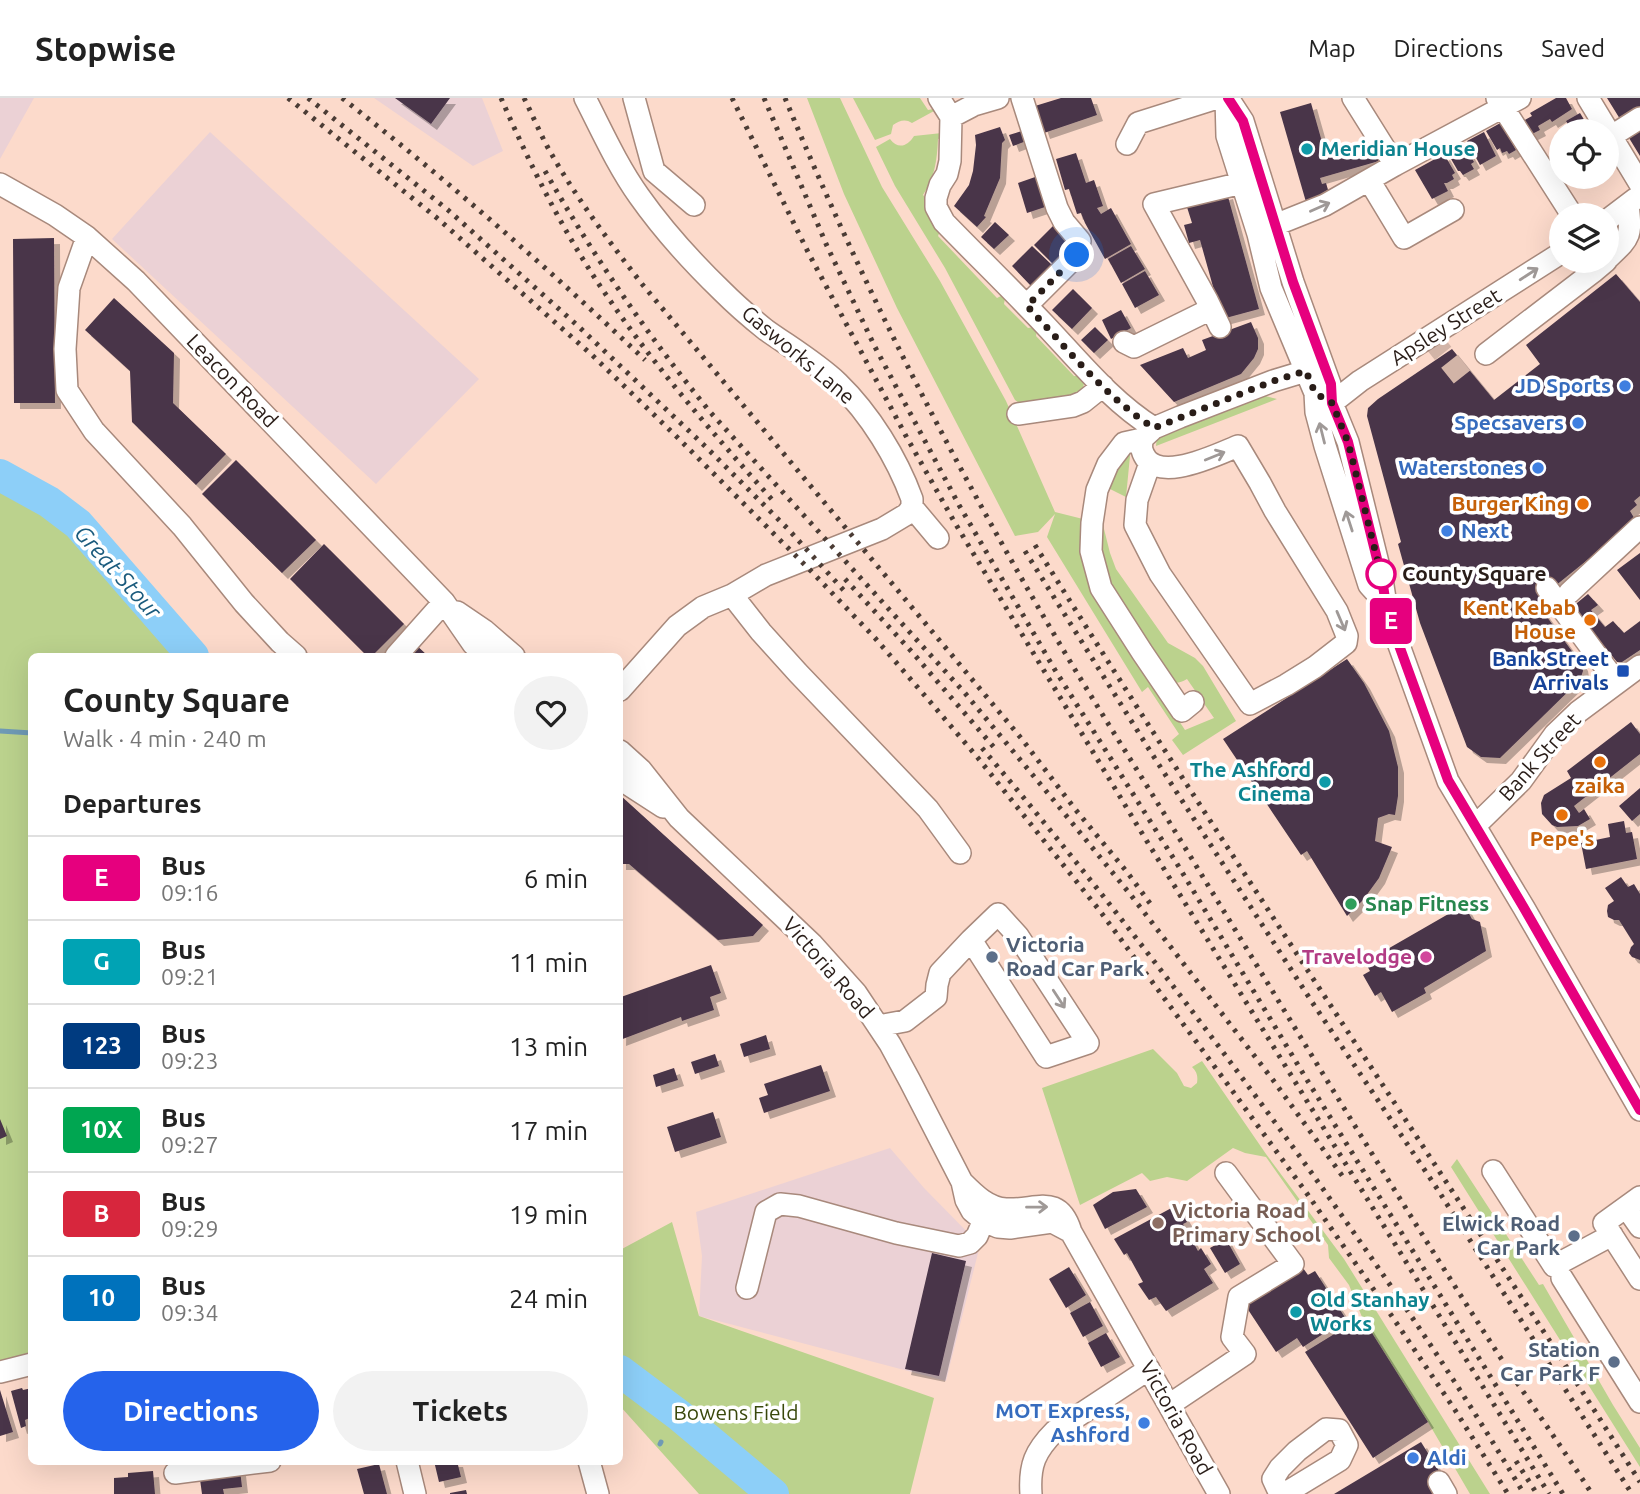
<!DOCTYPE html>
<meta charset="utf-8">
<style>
body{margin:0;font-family:Ubuntu,sans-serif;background:#f2f2f2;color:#222;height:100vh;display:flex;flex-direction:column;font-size:26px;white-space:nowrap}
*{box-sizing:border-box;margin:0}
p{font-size:23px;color:#767676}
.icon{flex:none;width:38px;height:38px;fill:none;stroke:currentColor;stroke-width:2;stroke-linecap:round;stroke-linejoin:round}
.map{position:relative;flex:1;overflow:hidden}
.side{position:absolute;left:28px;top:555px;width:595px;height:812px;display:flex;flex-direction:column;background:#fff;border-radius:10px;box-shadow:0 7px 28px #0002}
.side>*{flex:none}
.badge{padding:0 14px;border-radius:5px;font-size:24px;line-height:46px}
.controls{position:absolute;left:1549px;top:21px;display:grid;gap:14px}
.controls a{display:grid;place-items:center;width:70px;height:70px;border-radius:50%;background:#fff;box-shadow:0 7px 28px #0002;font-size:35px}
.you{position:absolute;width:35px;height:35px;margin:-18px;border:5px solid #fff;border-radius:50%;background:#1a73e8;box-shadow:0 0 0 10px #1a73e833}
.map>.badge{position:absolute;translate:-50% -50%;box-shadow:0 0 0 4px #fff}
h2{padding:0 35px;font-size:26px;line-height:63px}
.round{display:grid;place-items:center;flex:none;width:74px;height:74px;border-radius:37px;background:#f2f2f2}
.summary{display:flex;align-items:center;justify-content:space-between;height:119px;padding:0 35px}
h1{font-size:33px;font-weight:600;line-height:52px}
.action{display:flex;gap:14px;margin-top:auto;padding:14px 35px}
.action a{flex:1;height:80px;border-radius:42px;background:#2563eb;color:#fff;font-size:28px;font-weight:600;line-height:80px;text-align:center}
.action a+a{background:#f2f2f2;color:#222}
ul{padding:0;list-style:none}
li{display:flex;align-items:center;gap:21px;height:84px;padding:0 35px;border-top:2px solid #e0e0e0}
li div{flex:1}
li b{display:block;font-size:26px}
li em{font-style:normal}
li .badge{min-width:77px;font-weight:700;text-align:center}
header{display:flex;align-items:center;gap:42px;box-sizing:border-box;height:98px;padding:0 35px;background:#fff;border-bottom:2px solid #e0e0e0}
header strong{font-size:33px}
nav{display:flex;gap:38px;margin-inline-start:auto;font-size:24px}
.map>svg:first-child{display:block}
.industrial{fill:#ebd1d5}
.green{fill:#bbd28d}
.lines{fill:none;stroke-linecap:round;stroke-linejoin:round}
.stream{stroke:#6f9ab5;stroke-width:5}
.river{stroke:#8dcff8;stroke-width:32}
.building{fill:#493548;filter:url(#shadow)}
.minor-tunnel{stroke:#d2b4a7;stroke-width:21;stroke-dasharray:21 10;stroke-linecap:butt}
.minor-casing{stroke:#a8897c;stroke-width:24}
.minor{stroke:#fff;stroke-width:21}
.rail{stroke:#4b3c35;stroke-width:5;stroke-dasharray:3.5 7;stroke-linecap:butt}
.oneway{stroke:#9f9997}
.line-casing{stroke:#fff;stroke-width:16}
.line{stroke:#e6007e;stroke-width:10}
.walk{stroke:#291d18;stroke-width:7;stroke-dasharray:0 12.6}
.culture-dot{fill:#0f9aa8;stroke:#fff;stroke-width:2.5}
.shop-dot{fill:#3f7fe0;stroke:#fff;stroke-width:2.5}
.food-dot{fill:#e8710a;stroke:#fff;stroke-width:2.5}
.stop-dot{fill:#fff;stroke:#e6007e;stroke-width:3.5}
.transit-dot{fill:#1a4fb4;stroke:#fff;stroke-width:2.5}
.leisure-dot{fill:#2e9e5b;stroke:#fff;stroke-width:2.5}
.service-dot{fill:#5c6f8a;stroke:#fff;stroke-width:2.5}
.hotel-dot{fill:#d1479c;stroke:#fff;stroke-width:2.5}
.education-dot{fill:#8d6e63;stroke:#fff;stroke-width:2.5}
.labels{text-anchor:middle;stroke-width:7;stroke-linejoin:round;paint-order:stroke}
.culture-label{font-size:21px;font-weight:bold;fill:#0d838f;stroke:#fff;text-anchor:start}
.street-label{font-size:21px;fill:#291d18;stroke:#fff}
.shop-label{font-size:21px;font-weight:bold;fill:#366cbe;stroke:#fff;text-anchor:end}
.food-label{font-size:21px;font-weight:bold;fill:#c56008;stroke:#fff;text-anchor:end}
.stop-label{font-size:21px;font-weight:bold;fill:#291d18;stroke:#fff;text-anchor:start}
.transit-label{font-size:21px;font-weight:bold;fill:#164399;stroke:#fff;text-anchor:end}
.leisure-label{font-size:21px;font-weight:bold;fill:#27864d;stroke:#fff;text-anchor:start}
.service-label{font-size:21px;font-weight:bold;fill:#4e5e75;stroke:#fff;text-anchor:end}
.hotel-label{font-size:21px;font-weight:bold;fill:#b23c85;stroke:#fff;text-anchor:end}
.education-label{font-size:21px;font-weight:bold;fill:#785e54;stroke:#fff;text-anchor:start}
.park-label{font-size:21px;fill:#39480c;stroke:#fff}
.water-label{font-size:23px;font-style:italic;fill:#1b5b7d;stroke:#fff}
</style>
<header>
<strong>Stopwise</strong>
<nav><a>Map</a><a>Directions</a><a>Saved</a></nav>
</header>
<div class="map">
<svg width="1640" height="1396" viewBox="0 0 1640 1396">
<defs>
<filter id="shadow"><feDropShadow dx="6" dy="6" stdDeviation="0" flood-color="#0004"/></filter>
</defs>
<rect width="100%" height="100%" fill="#fcdacb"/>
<path class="industrial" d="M0 0H34L0 61Z
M374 0H482L503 53 473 68Z
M210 34 479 281 376 386 112 141Z
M890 1050 924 1090 980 1147 946 1283 699 1218 702 1158 696 1114Z"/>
<path class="green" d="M807 0H840L882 89 940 183 1006 303 1055 414 1083 421 1082 458 1092 486 1122 537 1185 632 1214 620 1187 581C1178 586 1175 586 1166 581L1105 483C1100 471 1095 459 1094 446 1090 410 1103 375 1127 349L1130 358 1126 399 1108 390 1102 423 1110 455 1116 471 1168 545 1195 560 1203 568 1236 623 1183 657 1172 642 1179 636 1148 589 1142 594 1047 439 1055 416 1038 434 1015 438 897 210 844 96Z
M853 0H920L928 12 933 11 934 13 912 25C905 20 899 23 893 27L891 36 875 42Z
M942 35 943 40 938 41C937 62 935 79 923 97L928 102C924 117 932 122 940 133L938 138 997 200 1001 198 1005 200 1004 206 1028 230 1034 229 1037 232 1036 238 1074 278H1080L1084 285 1083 291 1077 298 1022 307 1015 302 945 170 895 88 876 49 890 41C898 52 908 48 914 38Z
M1258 296 1277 301 1156 348 1157 337Z
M0 391C48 402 84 449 115 484 136 509 157 533 178 558H32V1262L0 1270Z
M1153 951 1177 975 1184 988 1191 990 1197 985C1198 978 1197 974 1192 969L1202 963 1266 1056 1344 1161 1490 1396H1470L1428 1324 1362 1219 1349 1187 1329 1160 1328 1147 1266 1059 1245 1055 1233 1050 1187 1083 1167 1079 1150 1083 1142 1075 1080 1107 1042 990Z
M1457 1061 1539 1187 1543 1186 1613 1307 1640 1350V1369L1451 1069Z
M672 1124 699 1218 934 1300 910 1396H699L620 1308V1152Z"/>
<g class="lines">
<path class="stream" d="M0 633 32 635
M675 1325 680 1318
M660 1346 661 1344"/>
<path class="river" d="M0 377 49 404 78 426 193 558
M620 1273 680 1318 773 1396"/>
</g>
<path class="building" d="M395 0H450L431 26Z
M1061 0H1091L1097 17 1044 35 1035 8Z
M1556 0H1566L1572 11 1552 24 1550 21 1538 28 1540 32 1530 37 1523 23 1532 18 1530 15Z
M1607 0H1640V8L1620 21Z
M1311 5 1326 58 1373 45 1379 63 1320 80 1322 86 1326 85 1328 92 1306 104 1280 14Z
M1580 15 1591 33H1572L1566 23Z
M1504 23 1514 41 1511 43 1516 52 1509 56 1507 53 1502 55 1500 50 1497 52 1486 33Z
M1640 26V58L1626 35Z
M1000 29 1005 42 1002 45 1000 80 984 118 986 119 977 129 954 108 969 87 973 73 976 47 975 37Z
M1025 32 1029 42 1013 48 1009 37Z
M1484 34 1496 58 1480 67 1467 43Z
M1463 45 1474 64 1471 66 1474 71 1463 77 1460 73H1458L1447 54Z
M1076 55 1086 85 1094 82 1103 108 1097 110 1101 116 1111 110 1131 146 1105 161 1085 125 1081 115 1077 116 1069 91 1065 92 1056 61Z
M1444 56 1455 75 1452 77 1454 81 1447 85H1444L1448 93 1432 101 1415 72Z
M1038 78 1048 108 1027 115 1018 85Z
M1227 95 1259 211 1222 221 1200 142 1189 145 1184 127 1192 125 1186 106Z
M995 124 1009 137 994 151 981 139Z
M1055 126 1075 147 1054 167 1034 147Z
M54 140 55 305H14L13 141Z
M1032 148 1052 167 1031 188 1012 168Z
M1131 148 1145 171 1121 185 1108 161Z
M1145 173 1159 197 1135 210 1122 186Z
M1616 176 1640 204V398L1634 403 1637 407 1630 413 1636 423 1555 488 1557 491 1539 508 1582 567 1583 573 1580 582 1500 660 1481 659 1467 649 1420 525 1398 446 1401 444 1367 318 1368 310 1378 301 1452 251 1494 302 1540 266 1526 247Z
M1073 191 1092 210 1072 231 1052 212Z
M114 200 174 255 173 305 226 356 196 387 132 324 130 273 85 232Z
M1121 212 1131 230 1111 241 1102 222Z
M1251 224 1258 240V251L1254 260 1241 276 1174 304 1140 267 1183 250 1188 260 1206 252 1202 242Z
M1095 229 1108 242 1094 255 1081 242Z
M236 362 316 442 282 475 202 396Z
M324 446 404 526 372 558H367L290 481Z
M1640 455V502L1617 472Z
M1588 496 1598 507 1591 512 1605 529 1613 523 1624 535 1640 523V552L1622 564H1617L1572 509Z
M414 545 428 558H401Z
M1347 561 1364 585 1389 633 1398 669V698L1395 717 1389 716 1378 720 1375 743 1392 749 1379 780 1363 802 1347 818 1307 753 1301 757 1223 641Z
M1631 624 1640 636V656L1574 708 1579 715 1584 711 1590 721 1578 728 1557 729 1552 727 1542 716 1541 705 1544 697 1571 680 1567 673Z
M1640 690V716L1632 723 1619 708Z
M620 697 763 827 753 838 718 842 629 766H620Z
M1624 723 1626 735 1632 734 1637 761 1586 771 1581 745 1610 739 1608 726Z
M1621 779 1628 789 1634 786 1640 796V862L1632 859 1629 855 1631 849 1634 846 1619 822H1614L1608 819 1607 813 1608 807 1614 803 1605 790Z
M1464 807 1472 821 1480 824 1486 853 1424 890 1426 895 1392 914 1381 894 1375 898 1363 877 1370 873 1365 864Z
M711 867 721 895 710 899 714 912 682 923 681 919 620 942 621 899Z
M766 937 770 951 744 959 740 946Z
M715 956 719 968 695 976 691 964Z
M821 967 830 993 764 1015 759 1000 768 997 764 986Z
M674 970 678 982 656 989 653 977Z
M713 1014 721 1039 675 1054 667 1029Z
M0 1021 7 1038 0 1041Z
M1136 1091 1147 1109 1105 1131 1093 1107 1113 1094Z
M1177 1107 1187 1124 1183 1126 1198 1153 1201 1150 1211 1166 1204 1171 1213 1185 1166 1213 1156 1199 1149 1202 1138 1186 1143 1184 1127 1155 1124 1157 1114 1141Z
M1226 1141 1240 1166 1225 1175 1210 1150Z
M932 1155 966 1163 939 1278 905 1271Z
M1069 1169 1086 1197 1066 1210 1049 1181Z
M1303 1170 1308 1177 1315 1173 1346 1221 1303 1249 1297 1240 1276 1254 1245 1207Z
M1090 1204 1103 1228 1083 1239 1070 1215Z
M1362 1219 1428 1324 1373 1360 1305 1254Z
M1106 1235 1120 1259 1101 1269 1088 1245Z
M22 1290 23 1292 32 1290V1319L25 1322 26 1328 21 1330 11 1293Z
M0 1292 13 1334 0 1338Z
M1421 1344 1441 1376 1439 1396H1334Z
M434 1363H457L461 1379 439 1384Z
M379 1366 387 1396H364L357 1371Z
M240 1372 242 1389 223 1391 224 1396H202L199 1374Z
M153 1373 155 1396H114V1380L128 1379V1375Z
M466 1392 467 1396H450V1395Z"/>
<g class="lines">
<path class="minor-tunnel" d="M1430 239 1462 279"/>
<g class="minor-casing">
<path id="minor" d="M585 0C602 33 617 67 639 98 663 132 692 164 722 193 736 207 751 220 766 232 790 249 817 265 838 285 870 316 897 360 912 401V409L907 416 882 431 766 477 732 497 703 509 677 528 620 592
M634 0 654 73 694 107
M939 0 951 19 950 63 947 76 940 87 936 100V109L944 124C977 158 1012 192 1045 227 1079 263 1112 304 1154 330
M1022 0 1057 110 1064 124 1080 143 1077 157 1027 207
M1226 0 1227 38 1258 136 1271 190 1315 295 1316 314 1325 348 1369 487 1378 497
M1228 0 1243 23 1293 184 1330 286 1332 305 1348 344 1382 481 1386 507 1396 539 1448 683 1524 810 1640 1012
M1353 0 1395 67
M1497 0 1572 117
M1588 0 1640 86
M951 19 974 7 998 0
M1610 39 1640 20
M1127 46 1138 25 1217 0
M1369 82 1404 140 1453 112
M0 86 55 117 87 139 136 183 444 504 473 546 486 558
M1606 123 1635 101
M1263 134 1275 127 1325 107 1395 67 1520 0
M87 139 69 190 65 251 67 292 94 333 182 428 244 505 280 544 296 558
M1606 162C1630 139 1632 140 1628 107
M1220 229 1207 202 1154 106 1242 85
M1124 244 1134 249 1211 211
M1486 256 1593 174 1606 163
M1332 305 1360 283 1561 155
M1018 316 1073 308 1083 304 1103 288
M1142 341C1142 345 1141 348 1142 352 1152 389 1216 357 1238 348L1260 385 1275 413 1337 513 1347 538 1346 545 1315 569 1286 587 1250 606 1160 476 1135 427 1137 402 1150 365
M912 409 938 440
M1547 490 1617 585
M1569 495 1640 429
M732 497 761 534 798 575 928 711 960 755
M457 514 485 533 514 558
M396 558 444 504
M1193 604 1182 613 1142 554 1101 490 1091 453 1092 425 1097 392 1108 366 1124 345 1142 341 1154 330 1180 319 1273 283 1306 273
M620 653 641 672 679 720 812 846 856 895 890 946 910 983 962 1084 966 1102 972 1113 984 1123 998 1129 1010 1130 1052 1124 1071 1134
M620 679 629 687 663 709
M1476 727 1521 683 1555 636 1578 614 1640 568
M878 928 905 923 936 899 937 887 940 875 971 842 998 816 1018 838 1088 945 1046 959 971 842
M1493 1073 1554 1168 1612 1137
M963 1085C975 1097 988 1110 1006 1111 1036 1113 1059 1094 1071 1134L1219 1396
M1640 1099 1604 1125 1640 1181
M1626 1109 1640 1129
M1562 1180 1640 1304
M747 1190 766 1114 780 1106 799 1108 896 1135 959 1148 970 1145 977 1138 988 1112
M0 1274 32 1266
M1169 1307 1245 1256 1232 1239 1239 1199 1293 1166 1226 1075
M407 1363 415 1396
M589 1363 598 1396
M175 1375 270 1363
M1439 1384 1446 1396
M1031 1396C1029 1367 1035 1353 1055 1333L1149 1271
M1280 1396 1273 1381 1280 1370 1297 1353 1326 1331 1339 1332 1347 1347 1340 1362 1284 1396"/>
</g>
<use href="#minor" class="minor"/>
<path class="rail" d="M288 0 437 120 592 257 677 339 812 474 875 540 926 599 978 660 1100 813 1234 995 1308 1097 1383 1205 1455 1312 1508 1396
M308 0 448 112 578 228 707 350 788 431 848 497
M342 0C447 82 548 170 645 262
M501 0C531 69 565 138 609 201 659 274 717 340 776 406
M524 0C532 16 539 33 547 48 574 97 608 142 642 186L1021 640 1075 711 1127 774 1152 808
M732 0 809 156 906 338 955 425 1140 732 1549 1396
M764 0 827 148 875 249 959 407 1055 572 1179 769 1304 977 1563 1396
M785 0C862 187 955 369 1058 543 1095 606 1135 668 1173 730 1279 903 1383 1077 1493 1248 1525 1298 1560 1346 1592 1396
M545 73C594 159 648 238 711 315L964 594 1051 699 1130 796 1273 982 1346 1083
M1035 447C1231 763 1441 1070 1640 1384
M1025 453 1152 656 1312 904 1436 1089 1632 1396
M845 481 912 554 998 654
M982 650C1093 781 1197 917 1298 1056 1377 1166 1455 1279 1524 1396
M1516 1363 1537 1396"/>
</g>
<defs><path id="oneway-shaft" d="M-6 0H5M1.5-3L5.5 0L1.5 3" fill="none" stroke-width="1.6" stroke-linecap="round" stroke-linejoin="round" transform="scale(1.75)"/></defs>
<g class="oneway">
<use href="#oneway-shaft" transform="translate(1320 109) rotate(-24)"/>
<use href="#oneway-shaft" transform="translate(1529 176) rotate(-33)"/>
<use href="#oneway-shaft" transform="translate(1322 335) rotate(-104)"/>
<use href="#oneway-shaft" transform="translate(1215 358) rotate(-22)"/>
<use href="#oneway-shaft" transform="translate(1349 423) rotate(-108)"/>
<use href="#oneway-shaft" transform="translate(1341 523) rotate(67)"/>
<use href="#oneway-shaft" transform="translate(1059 901) rotate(57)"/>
<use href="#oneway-shaft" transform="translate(1037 1109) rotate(-1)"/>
</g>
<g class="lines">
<g class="line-casing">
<path id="line" d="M1228 0 1243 23 1293 184 1331 286 1332 305 1348 344 1382 481 1386 507 1396 539 1448 682 1524 810 1640 1012"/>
</g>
<use href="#line" class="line"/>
<path class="walk" d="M1077 157 1027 208C1067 250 1105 299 1154 330L1273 283 1306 273 1315 295 1332 305 1348 344 1381 476"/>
</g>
<g class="culture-dot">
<circle cx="1307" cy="51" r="7"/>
<circle cx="1325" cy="684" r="7"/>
<circle cx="1296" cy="1214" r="7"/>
</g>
<g class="shop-dot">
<circle cx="1625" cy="288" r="7"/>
<circle cx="1578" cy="325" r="7"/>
<circle cx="1538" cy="370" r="7"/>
<circle cx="1447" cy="433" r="7"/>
<circle cx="1144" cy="1325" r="7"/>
<circle cx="1413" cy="1360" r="7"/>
</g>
<g class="food-dot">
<circle cx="1583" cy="406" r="7"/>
<circle cx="1590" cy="522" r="7"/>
<circle cx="1600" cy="664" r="7"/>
<circle cx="1562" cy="717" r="7"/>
</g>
<circle class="stop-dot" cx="1381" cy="476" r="14"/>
<rect class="transit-dot" x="1616" y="566" width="14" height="14" rx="3.5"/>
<circle class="leisure-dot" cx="1351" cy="806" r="7"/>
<g class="service-dot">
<circle cx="992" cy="859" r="7"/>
<circle cx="1574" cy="1138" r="7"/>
<circle cx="1614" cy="1264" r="7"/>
</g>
<circle class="hotel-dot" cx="1426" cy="859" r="7"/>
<circle class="education-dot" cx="1158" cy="1125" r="7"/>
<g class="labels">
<g class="culture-label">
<text x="1321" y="58">Meridian House</text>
<text x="1311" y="679" text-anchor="end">The Ashford<tspan x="1311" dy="24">Cinema</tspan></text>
<text x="1310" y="1209">Old Stanhay<tspan x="1310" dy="24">Works</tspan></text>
</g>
<g class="street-label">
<text transform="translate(1446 229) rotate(-32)" y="7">Apsley Street</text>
<text transform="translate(798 257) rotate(40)" y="7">Gasworks Lane</text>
<text transform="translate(232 283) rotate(46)" y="7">Leacon Road</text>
<text transform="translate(1540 659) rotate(-48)" y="7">Bank Street</text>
<text transform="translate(828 870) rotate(49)" y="7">Victoria Road</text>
<text transform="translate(1176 1320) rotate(61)" y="7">Victoria Road</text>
</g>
<g class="shop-label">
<text x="1611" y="295">JD Sports</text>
<text x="1564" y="332">Specsavers</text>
<text x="1524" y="377">Waterstones</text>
<text x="1461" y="440" text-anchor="start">Next</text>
<text x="1130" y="1320">MOT Express,<tspan x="1130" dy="24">Ashford</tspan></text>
<text x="1427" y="1367" text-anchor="start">Aldi</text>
</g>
<g class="food-label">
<text x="1569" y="413">Burger King</text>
<text x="1576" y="517">Kent Kebab<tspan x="1576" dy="24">House</tspan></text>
<text x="1600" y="695" text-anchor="middle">zaika</text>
<text x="1562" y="748" text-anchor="middle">Pepe's</text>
</g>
<g class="stop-label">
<text x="1402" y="483">County Square</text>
</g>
<g class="transit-label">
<text x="1609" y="568">Bank Street<tspan x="1609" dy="24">Arrivals</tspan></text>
</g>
<g class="leisure-label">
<text x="1365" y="813">Snap Fitness</text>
</g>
<g class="service-label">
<text x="1006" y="854" text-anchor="start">Victoria<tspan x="1006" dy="24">Road Car Park</tspan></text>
<text x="1560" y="1133">Elwick Road<tspan x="1560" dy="24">Car Park</tspan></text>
<text x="1600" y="1259">Station<tspan x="1600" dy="24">Car Park F</tspan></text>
</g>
<g class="hotel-label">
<text x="1412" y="866">Travelodge</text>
</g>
<g class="education-label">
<text x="1172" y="1120">Victoria Road<tspan x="1172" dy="24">Primary School</tspan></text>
</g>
<g class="park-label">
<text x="736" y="1322">Bowens Field</text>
</g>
<g class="water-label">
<text transform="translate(118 474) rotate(48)" y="8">Great Stour</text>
</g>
</g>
</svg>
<div class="controls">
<a><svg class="icon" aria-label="locate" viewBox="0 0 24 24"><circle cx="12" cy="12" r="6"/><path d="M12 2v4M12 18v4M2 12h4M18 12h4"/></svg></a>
<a><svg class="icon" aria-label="layers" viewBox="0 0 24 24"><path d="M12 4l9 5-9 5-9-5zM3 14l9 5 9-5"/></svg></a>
</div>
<div class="you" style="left:1077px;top:157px"></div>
<b class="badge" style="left:1391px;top:523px;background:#e6007e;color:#fff">E</b>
<section class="side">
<div class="summary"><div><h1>County Square</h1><p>Walk · 4 min · 240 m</p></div><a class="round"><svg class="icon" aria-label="heart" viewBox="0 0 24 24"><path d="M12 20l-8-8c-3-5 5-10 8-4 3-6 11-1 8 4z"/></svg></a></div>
<h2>Departures</h2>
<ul>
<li><span class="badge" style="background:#e6007e;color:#fff">E</span><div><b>Bus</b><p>09:16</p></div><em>6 min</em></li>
<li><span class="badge" style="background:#00a3b4;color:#fff">G</span><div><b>Bus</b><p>09:21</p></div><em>11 min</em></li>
<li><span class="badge" style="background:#003b80;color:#fff">123</span><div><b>Bus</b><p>09:23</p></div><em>13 min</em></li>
<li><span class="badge" style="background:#00a651;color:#fff">10X</span><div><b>Bus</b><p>09:27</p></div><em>17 min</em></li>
<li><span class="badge" style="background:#d7263d;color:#fff">B</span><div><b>Bus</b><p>09:29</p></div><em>19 min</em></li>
<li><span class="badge" style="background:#0072bc;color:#fff">10</span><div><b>Bus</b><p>09:34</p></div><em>24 min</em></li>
</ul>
<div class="action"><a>Directions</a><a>Tickets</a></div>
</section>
</div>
